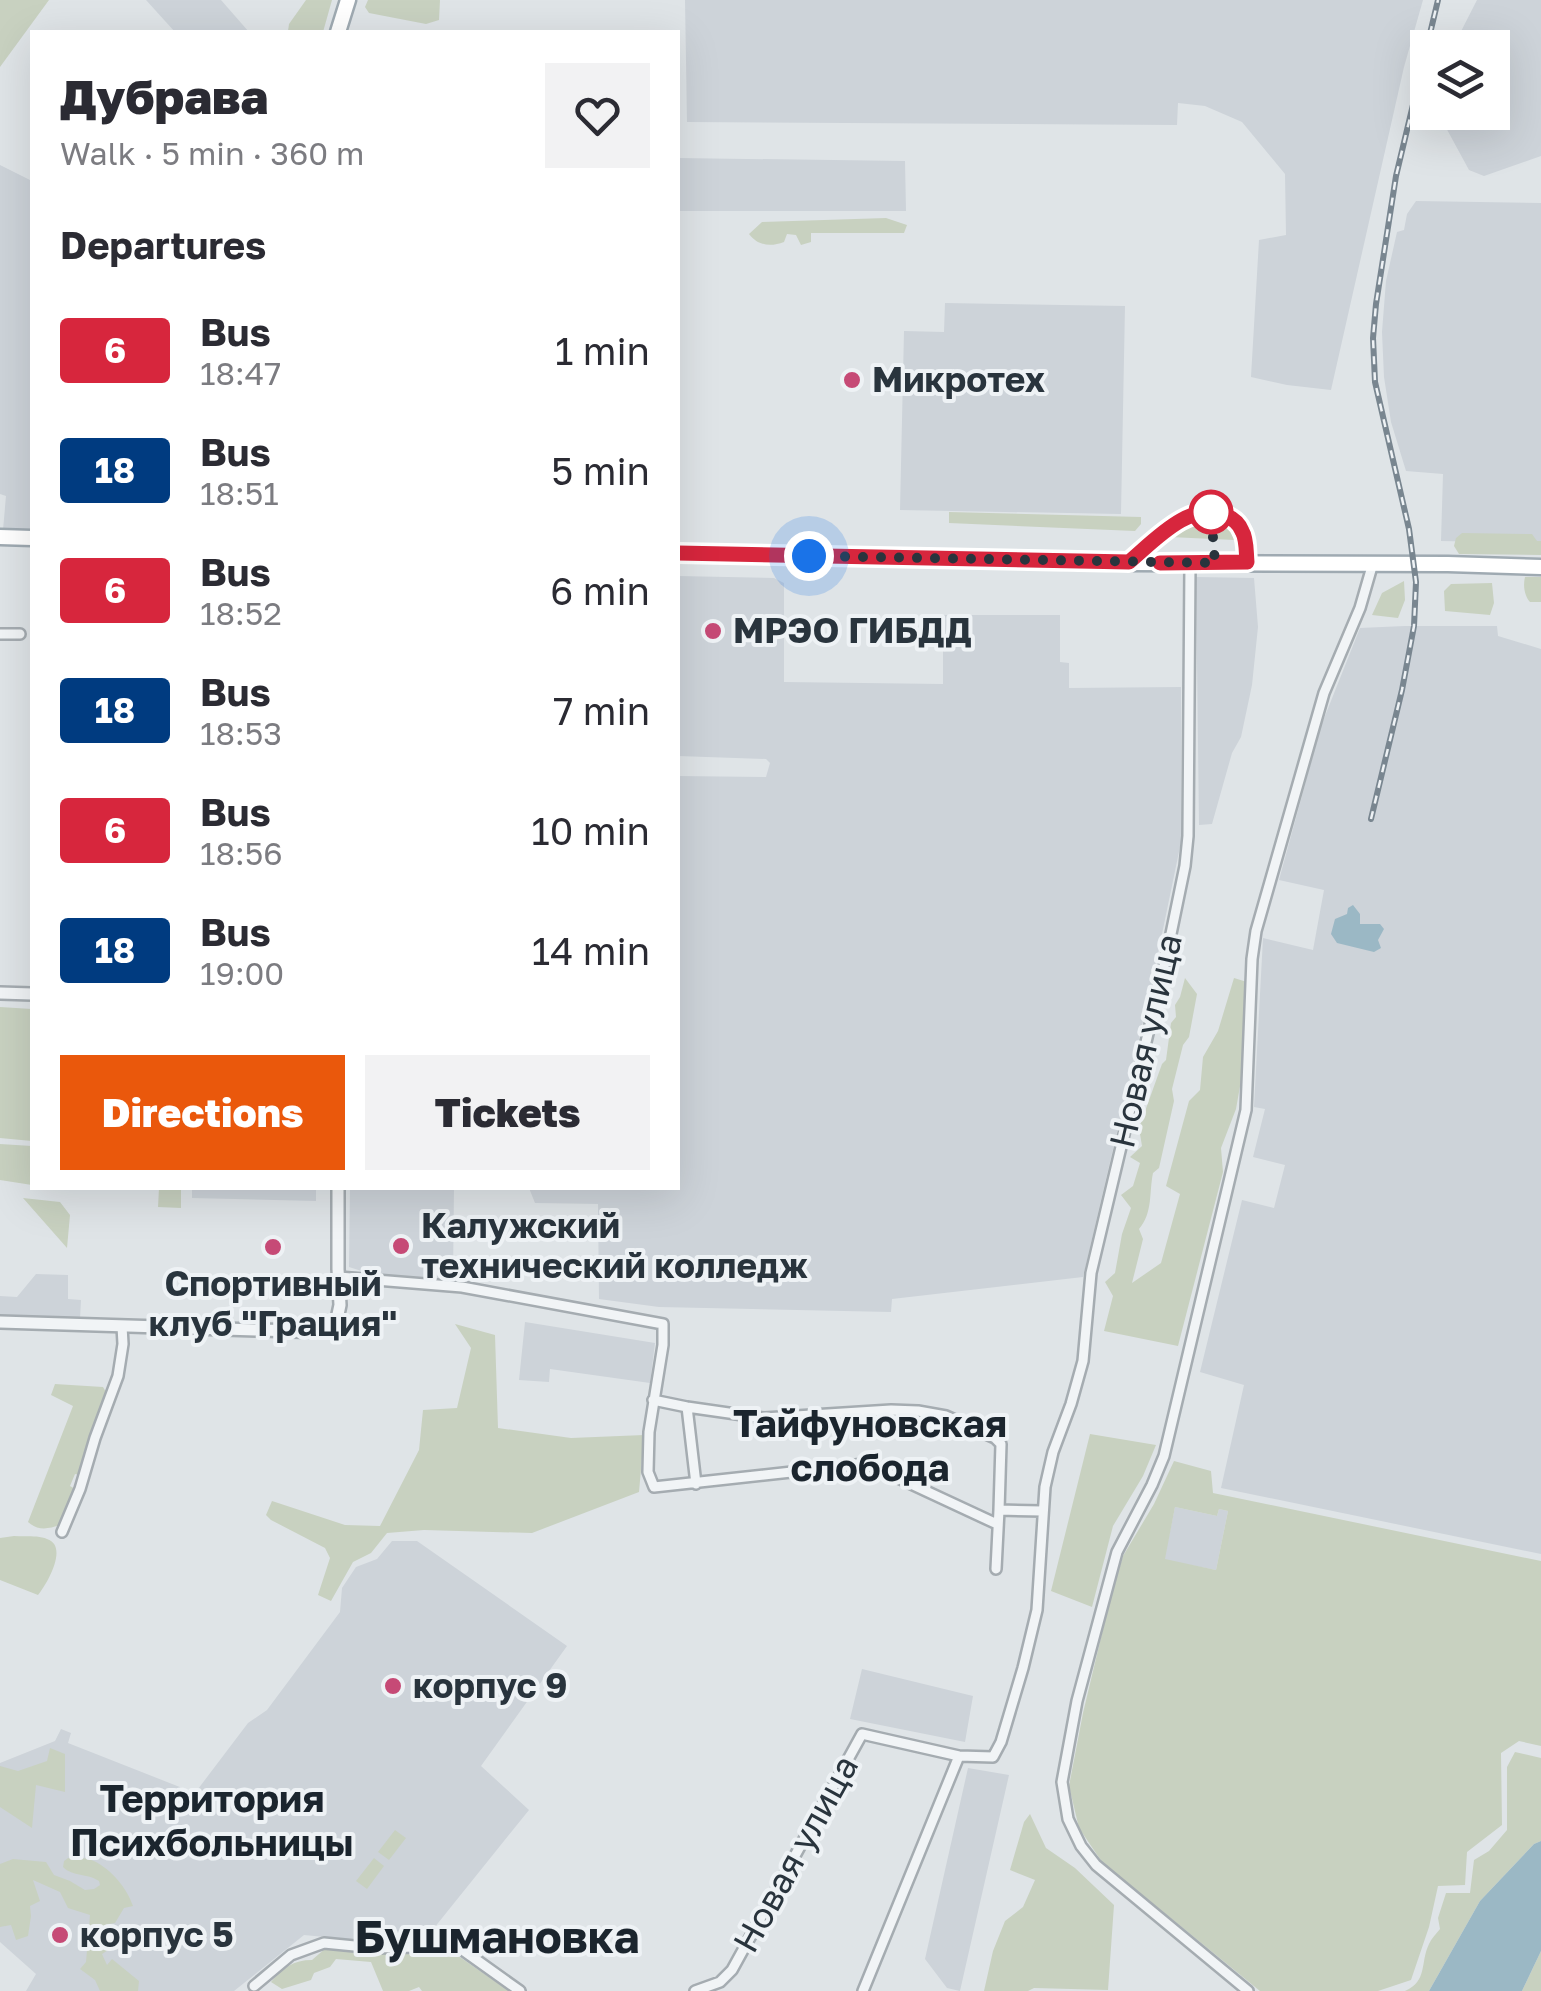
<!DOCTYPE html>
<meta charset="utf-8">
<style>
body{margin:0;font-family:"Golos Text",sans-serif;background:#f2f2f3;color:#2b2b33;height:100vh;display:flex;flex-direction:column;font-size:38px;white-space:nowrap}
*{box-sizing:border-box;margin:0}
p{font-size:32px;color:#7c7c81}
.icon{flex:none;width:55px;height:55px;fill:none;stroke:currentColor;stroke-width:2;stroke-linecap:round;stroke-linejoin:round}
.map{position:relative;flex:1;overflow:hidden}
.side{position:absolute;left:30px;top:30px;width:650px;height:1160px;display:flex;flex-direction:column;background:#fff;border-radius:0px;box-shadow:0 10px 40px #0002}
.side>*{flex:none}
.badge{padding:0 20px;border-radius:8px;font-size:35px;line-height:65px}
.controls{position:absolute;left:1410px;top:30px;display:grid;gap:20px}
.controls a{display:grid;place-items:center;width:100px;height:100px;border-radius:0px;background:#fff;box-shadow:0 10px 40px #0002;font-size:50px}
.you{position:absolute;width:50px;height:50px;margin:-25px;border:8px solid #fff;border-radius:50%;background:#1a73e8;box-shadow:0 0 0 15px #1a73e833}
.map>.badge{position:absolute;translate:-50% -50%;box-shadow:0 0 0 5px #fff}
h2{padding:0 30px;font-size:38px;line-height:90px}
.round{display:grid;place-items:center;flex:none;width:105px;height:105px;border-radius:0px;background:#f2f2f3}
.summary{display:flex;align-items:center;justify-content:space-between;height:170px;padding:0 30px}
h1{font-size:48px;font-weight:800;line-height:75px}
.primary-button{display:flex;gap:20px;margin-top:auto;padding:20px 30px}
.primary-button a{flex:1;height:115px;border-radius:0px;background:#ea580c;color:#fff;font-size:40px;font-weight:800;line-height:115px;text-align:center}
.primary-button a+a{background:#f2f2f3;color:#2b2b33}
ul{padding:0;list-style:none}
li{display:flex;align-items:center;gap:30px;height:120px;padding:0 30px}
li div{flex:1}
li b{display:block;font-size:38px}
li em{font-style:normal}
li .badge{min-width:110px;font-weight:700;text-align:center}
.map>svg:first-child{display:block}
.built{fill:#cdd3d9}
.green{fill:#c8d1c0;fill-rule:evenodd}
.water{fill:#9bb8c5}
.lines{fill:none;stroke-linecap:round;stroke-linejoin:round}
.minor-casing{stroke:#a5acb1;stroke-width:14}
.tertiary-casing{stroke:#a5acb1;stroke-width:16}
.primary-casing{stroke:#9faab2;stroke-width:19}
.minor{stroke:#f1f4f6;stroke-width:9}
.tertiary{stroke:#f1f4f6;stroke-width:11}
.primary{stroke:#fff;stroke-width:14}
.rail-casing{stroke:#798690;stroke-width:6}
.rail{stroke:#eef2f5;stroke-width:2.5;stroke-dasharray:8;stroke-linecap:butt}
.line-casing{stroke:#fff;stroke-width:22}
.line{stroke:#d7263d;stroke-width:15}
.walk{stroke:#29343d;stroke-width:10;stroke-dasharray:0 18}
.poi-dot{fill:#c64a76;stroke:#eef2f5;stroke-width:4}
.stop-dot{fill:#fff;stroke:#d7263d;stroke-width:5}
.labels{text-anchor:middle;stroke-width:8;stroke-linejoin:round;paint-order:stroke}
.poi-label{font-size:35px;font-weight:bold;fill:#29343d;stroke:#eef2f5;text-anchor:start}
.street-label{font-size:35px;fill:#29343d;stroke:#eef2f5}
.neighbourhood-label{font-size:38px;font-weight:bold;fill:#1b252e;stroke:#eef2f5}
.district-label{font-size:45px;font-weight:bold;fill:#1b252e;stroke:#eef2f5}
</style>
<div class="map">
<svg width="1541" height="1991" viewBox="0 0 1541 1991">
<rect width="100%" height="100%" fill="#dfe4e7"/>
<path class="built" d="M146 0H221L249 32H175Z
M685 0H1423L1404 67 1331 390 1287 385 1251 377 1259 240 1286 235 1285 174 1242 122 1205 106 1178 103 1177 125 687 122Z
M1477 0H1541V156L1484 176 1469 170 1438 113 1492 112V48L1453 47Z
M678 158 905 161 906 211H678Z
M0 165 32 181V530H3L6 496 0 494Z
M1416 201 1541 203V543L1441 541 1443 474 1406 471 1391 422 1384 377 1382 332 1386 281 1397 232 1404 230 1407 214Z
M945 303 1125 306 1121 514 900 510 904 331 944 332Z
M678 576 774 578 784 583V682L943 684V615H1060V662L1069 663V688L1181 687V842L1156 963 1151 970 1156 974 1153 979 1083 1277 892 1299 891 1312 659 1307 599 1299 598 1204 535 1203 529 1188H678V776L766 777 770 763 766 759 678 756Z
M1196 577 1254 578 1258 627 1252 685 1241 737 1232 753 1212 824 1199 825Z
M1405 626H1497L1498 636 1541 649V1554L1221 1488 1244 1385 1200 1372 1242 1200 1274 1208 1285 1165 1253 1157 1265 1109 1254 1107 1263 938 1313 950 1324 890 1279 880 1321 726 1360 628Z
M192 1188H316V1201L192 1198Z
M350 1188H454L453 1279 374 1275 349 1267Z
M36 1274 68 1275V1299L81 1300 80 1319 0 1315V1296L17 1297Z
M525 1322 655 1343 650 1383 550 1369 549 1382 519 1380Z
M1175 1507 1217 1516 1219 1509 1228 1511 1216 1570 1164 1560Z
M392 1541H417L567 1646 481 1766 529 1810 422 1943 377 1942 304 1935 234 1991H26L36 1974 0 1942V1763L55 1741 61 1729 71 1733 68 1743 195 1793 248 1723 267 1710 340 1612 342 1588 356 1567 377 1559Z
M862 1669 973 1696 965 1742 850 1719Z
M968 1768 1009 1775 960 1991 947 1988 925 1959Z"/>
<path class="green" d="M0 0H49L0 67Z
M306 0H332L323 32H289L288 31 289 24Z
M368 0H440L439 20 426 24 369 13 365 7Z
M886 218 907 225 904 233H811V242L801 245 796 235 787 234 784 242C771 247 758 246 749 234L762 222Z
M949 512 1141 517V524L1135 531 949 523Z
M1193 523 1229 525 1238 534 1234 540 1170 537Z
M1462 533 1532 534 1537 541H1541V555L1459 554 1454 546 1456 538Z
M1525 577H1541V602H1530C1524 595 1523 585 1525 577Z
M1404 581 1405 600 1398 618 1372 615 1382 593Z
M1492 583 1494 603 1490 615 1445 611 1444 591 1451 584Z
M1185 978 1197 994 1189 1037 1183 1045 1172 1089 1174 1101 1159 1168 1153 1173C1149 1192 1153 1213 1139 1229L1143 1239 1132 1283 1161 1263 1180 1194 1166 1186 1189 1101 1200 1090 1203 1057 1218 1031 1234 978 1247 982 1242 1075 1236 1109 1221 1148 1223 1172 1178 1346 1104 1331 1113 1296 1105 1282 1115 1273 1122 1234 1131 1208 1121 1195 1133 1186 1140 1163 1130 1157 1142 1146 1139 1128 1162 1064 1166 1060 1171 1023 1176 1017 1175 1005 1180 997Z
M0 1007 32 1009V1141L0 1138Z
M0 1144 32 1146V1185L0 1180Z
M159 1188H181V1208L158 1207Z
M23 1198 60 1202 70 1215 67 1248Z
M455 1324 495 1335 498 1428 571 1438 644 1435 639 1492 532 1533 424 1530 387 1533 371 1553 353 1562 331 1601 318 1595 330 1558 325 1548 271 1520 266 1515 272 1501 345 1525 380 1526 419 1450 423 1410 457 1408 471 1348Z
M55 1384 103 1387 106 1392 79 1475 75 1474 70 1486 75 1489 60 1525C48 1529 38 1531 28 1522L73 1406 51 1395Z
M1090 1434 1156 1445 1143 1476 1113 1526 1092 1607 1051 1591Z
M1174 1461 1211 1471 1213 1493 1541 1561V1746L1519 1741 1501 1753 1502 1825 1467 1852 1465 1885 1438 1886 1429 1927 1411 1980 1378 1991H1260L1102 1862 1079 1828 1069 1786 1083 1713 1109 1604 1123 1556 1154 1504ZM1175 1507 1217 1516 1219 1509 1228 1511 1216 1570 1165 1559Z
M14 1536C24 1537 38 1535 47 1539 69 1546 47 1584 38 1595L0 1580V1538Z
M50 1748 65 1754V1792L36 1785 32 1828 0 1807V1766L18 1771 47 1761Z
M1515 1752 1541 1758V1841L1534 1844 1480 1901 1429 1991H1405C1428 1981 1420 1962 1429 1944 1431 1939 1436 1934 1440 1929L1438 1918 1446 1893H1470L1474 1860 1489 1851 1507 1830V1767Z
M1030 1814 1046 1848 1075 1868 1114 1905 1108 1990 1034 1988 1028 1991H984L993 1951 1005 1921 1023 1907 1035 1880 1010 1870 1024 1822Z
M395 1830 406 1838 389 1860 378 1852Z
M68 1858C76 1858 86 1857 94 1861 112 1870 127 1888 133 1906L124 1908 115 1923 109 1924 103 1929 112 1940 110 1949 102 1954 107 1965 112 1959 139 1981 138 1991H100L95 1980 80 1969 86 1962 90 1915 68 1908 60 1892 33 1880 40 1901 30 1906 31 1916 28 1936 16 1940 11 1925 0 1927V1864L13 1859 46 1862 54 1875 70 1881 85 1890 94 1889 100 1885 99 1881C87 1873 73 1877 63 1867L64 1861Z
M374 1858 384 1866 367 1889 356 1881Z
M327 1947 373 1952 437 1950 454 1953 509 1991H422L419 1987 409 1991H383L371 1962 336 1959 330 1967 314 1973 311 1980 282 1989 271 1982C283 1968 293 1960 312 1960Z
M1541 1951V1991H1522Z"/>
<path class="water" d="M1353 905 1360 914V924H1380L1384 929 1378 940 1381 948 1374 952 1337 943 1331 934 1335 919 1347 914 1348 908Z
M1541 1841V1951L1522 1991H1429L1480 1901 1534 1844Z"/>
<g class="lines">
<g class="minor-casing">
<path id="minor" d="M0 634H20
M339 1277 462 1287 663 1324V1345L649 1432 648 1472 654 1487 864 1464 883 1471 997 1524
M653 1400 687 1407 764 1418 891 1410 918 1411 946 1416 995 1438 1001 1444 999 1510
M687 1407 696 1484
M62 1532 80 1489 95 1438 118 1376 123 1344 122 1326
M996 1569 999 1510 1042 1511
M254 1986 291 1955 324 1943 375 1948 457 1946 520 1991
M695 1991 720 1982 732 1970 862 1734 959 1756 993 1757 1001 1742 1023 1668 1037 1610 1045 1487 1053 1452 1071 1404 1083 1361 1091 1273 1166 958 1185 866 1188 836 1190 563
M863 1991 959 1756
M1248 1991 1096 1865 1081 1846 1068 1819 1062 1782 1077 1701 1117 1552 1152 1485 1164 1456 1246 1110 1252 959 1256 931 1324 693 1360 608 1373 563"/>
</g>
<g class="tertiary-casing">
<path id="tertiary" d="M0 993 32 994
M0 1322 324 1332 337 1319 340 1305 338 1269V1188"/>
</g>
<g class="primary-casing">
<path id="primary" d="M338 32 348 0
M0 537 32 538
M678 553 1129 563 1448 564 1541 567"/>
</g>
<use href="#minor" class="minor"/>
<use href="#tertiary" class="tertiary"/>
<use href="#primary" class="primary"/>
<g class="rail-casing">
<path id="rail" d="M1371 819 1402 690 1414 626 1416 582 1409 529 1375 382 1373 338 1376 304 1396 176 1438 0"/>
</g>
<use href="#rail" class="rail"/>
</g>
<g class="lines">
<g class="line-casing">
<path id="line" d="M678 553 1129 562C1153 542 1190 500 1225 515 1232 518 1239 523 1242 531 1247 539 1246 553 1247 562L1160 563"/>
</g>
<use href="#line" class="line"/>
<path class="walk" d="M809 556 1215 563 1211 512"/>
</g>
<g class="poi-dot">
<circle cx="852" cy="380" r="10"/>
<circle cx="713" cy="631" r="10"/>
<circle cx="401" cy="1246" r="10"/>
<circle cx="273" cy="1247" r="10"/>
<circle cx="393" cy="1686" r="10"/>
<circle cx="60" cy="1935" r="10"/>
</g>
<circle class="stop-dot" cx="1211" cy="512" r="20"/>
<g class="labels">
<g class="poi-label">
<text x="872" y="392">Микротех</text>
<text x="733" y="643">МРЭО ГИБДД</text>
<text x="421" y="1238">Калужский<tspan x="421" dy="40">технический колледж</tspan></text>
<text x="273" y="1296" text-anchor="middle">Спортивный<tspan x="273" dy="40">клуб "Грация"</tspan></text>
<text x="413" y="1698">корпус 9</text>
<text x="80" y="1947">корпус 5</text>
</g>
<g class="street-label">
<text transform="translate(1146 1041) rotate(-77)" y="12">Новая улица</text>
<text transform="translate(796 1854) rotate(-61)" y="12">Новая улица</text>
</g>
<g class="neighbourhood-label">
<text x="870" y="1437">Тайфуновская<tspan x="870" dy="44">слобода</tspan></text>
<text x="212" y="1812">Территория<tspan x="212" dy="44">Психбольницы</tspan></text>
</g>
<g class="district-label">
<text x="497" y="1953">Бушмановка</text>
</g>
</g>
</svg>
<div class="controls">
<a><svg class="icon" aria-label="layers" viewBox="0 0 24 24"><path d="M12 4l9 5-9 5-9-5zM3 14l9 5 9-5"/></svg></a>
</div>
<div class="you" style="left:809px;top:556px"></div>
<section class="side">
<div class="summary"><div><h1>Дубрава</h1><p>Walk · 5 min · 360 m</p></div><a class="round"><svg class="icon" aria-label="heart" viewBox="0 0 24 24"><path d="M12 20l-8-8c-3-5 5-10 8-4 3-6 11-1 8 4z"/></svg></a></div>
<h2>Departures</h2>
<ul>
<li><span class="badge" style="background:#d7263d;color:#fff">6</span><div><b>Bus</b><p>18:47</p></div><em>1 min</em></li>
<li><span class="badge" style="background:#003b80;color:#fff">18</span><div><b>Bus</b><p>18:51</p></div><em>5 min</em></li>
<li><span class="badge" style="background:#d7263d;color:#fff">6</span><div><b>Bus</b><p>18:52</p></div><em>6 min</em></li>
<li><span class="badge" style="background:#003b80;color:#fff">18</span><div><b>Bus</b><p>18:53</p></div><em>7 min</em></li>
<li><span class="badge" style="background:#d7263d;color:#fff">6</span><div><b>Bus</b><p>18:56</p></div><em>10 min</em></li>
<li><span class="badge" style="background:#003b80;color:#fff">18</span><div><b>Bus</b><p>19:00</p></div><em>14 min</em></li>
</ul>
<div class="primary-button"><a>Directions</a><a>Tickets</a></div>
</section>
</div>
